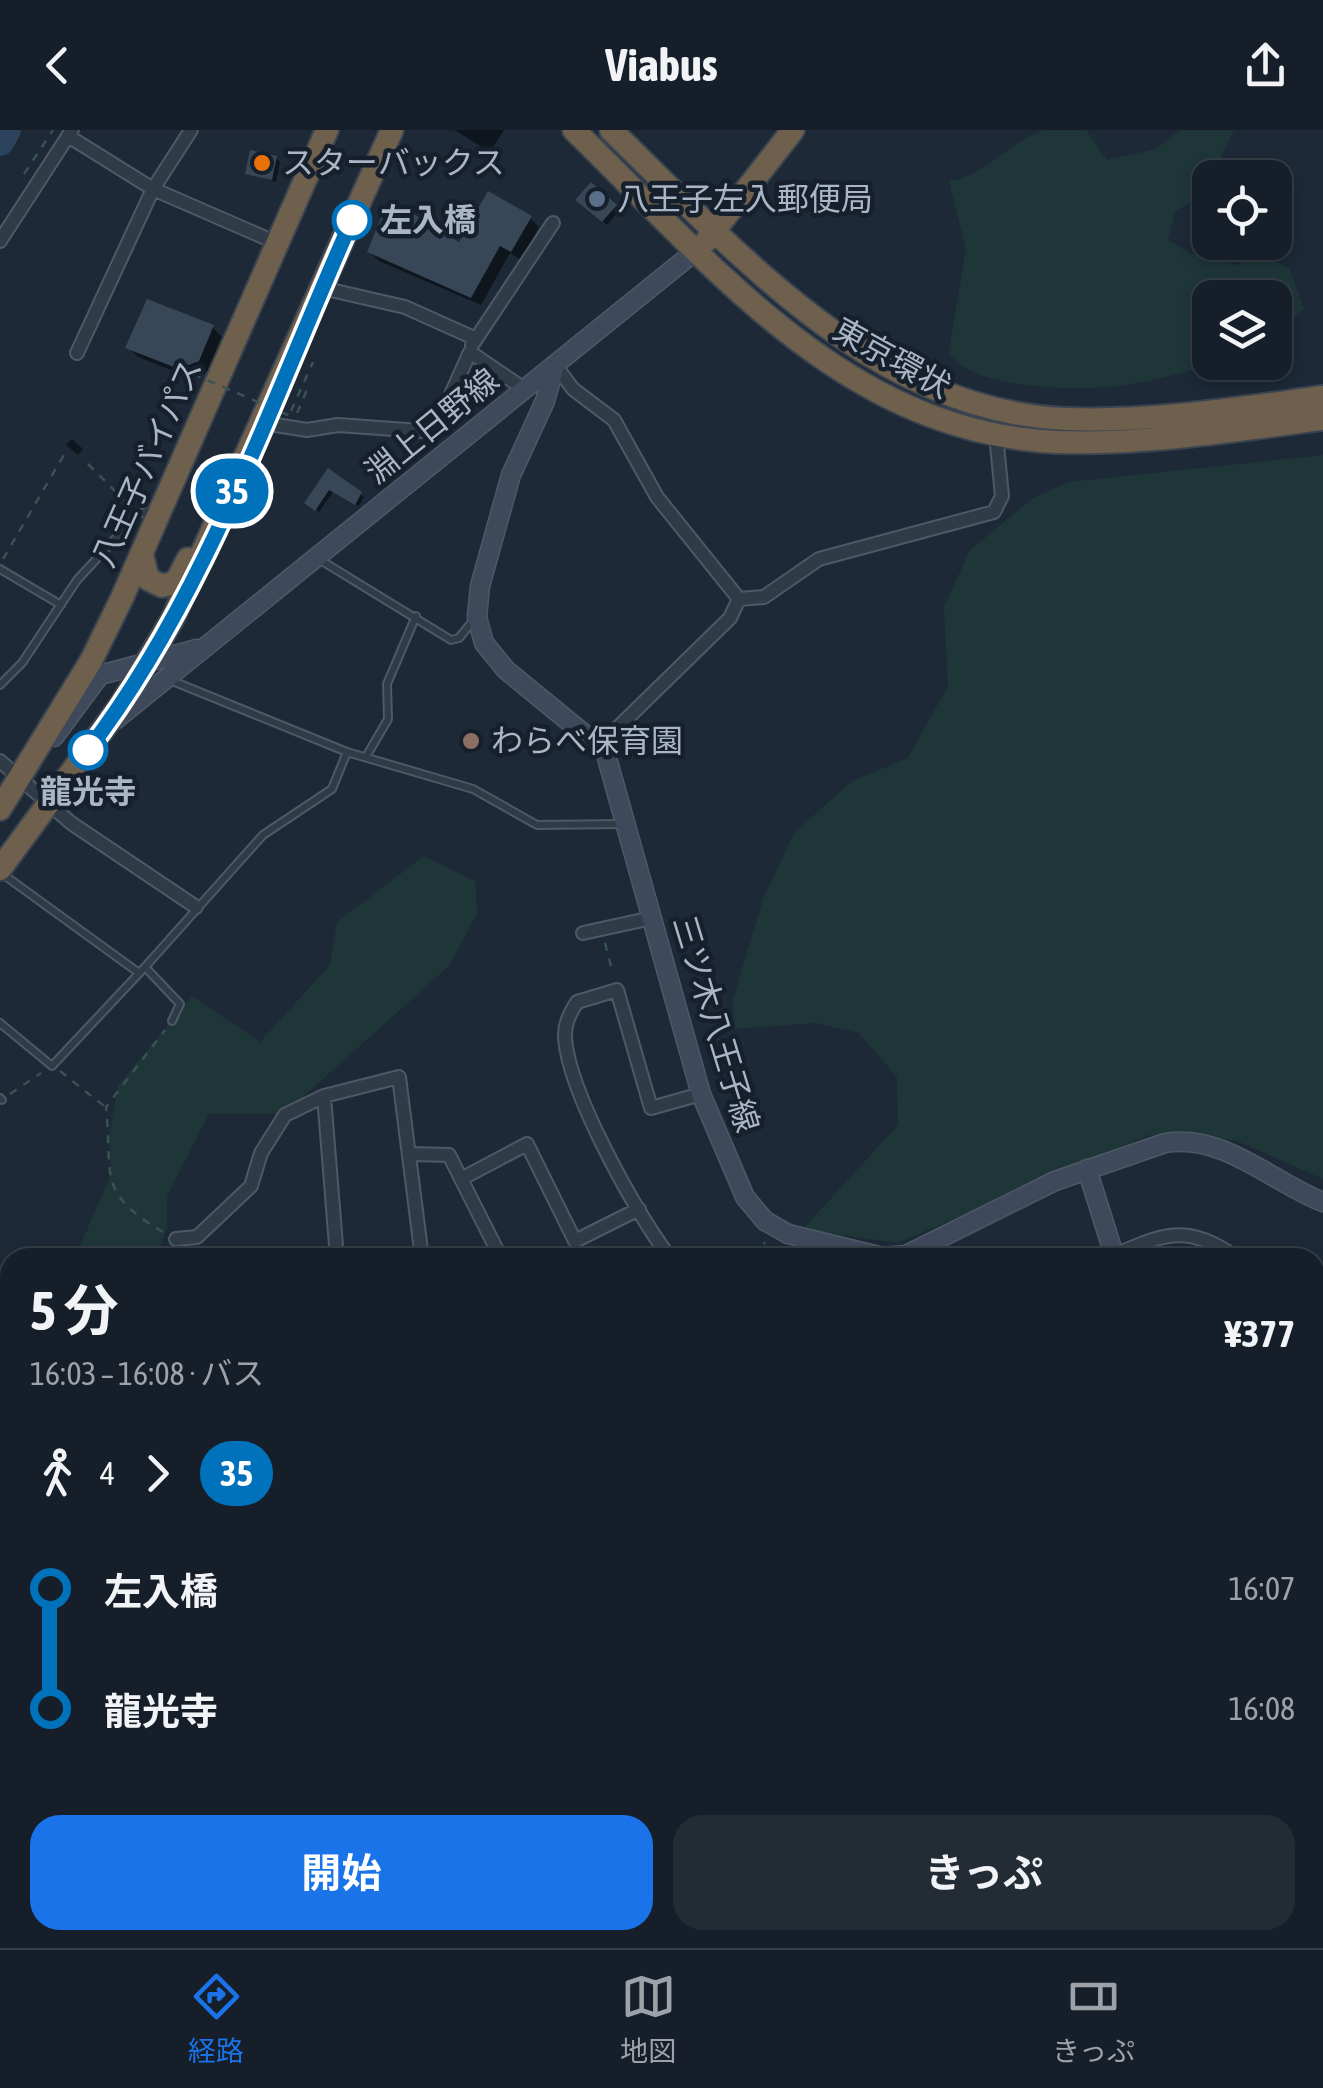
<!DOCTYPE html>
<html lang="ja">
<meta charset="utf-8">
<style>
body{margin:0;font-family:"Asap Condensed","Noto Sans JP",sans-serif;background:#232c35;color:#f1f3f6;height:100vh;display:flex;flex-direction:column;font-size:38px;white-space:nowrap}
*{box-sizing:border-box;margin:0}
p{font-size:32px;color:#9ea2a8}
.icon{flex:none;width:55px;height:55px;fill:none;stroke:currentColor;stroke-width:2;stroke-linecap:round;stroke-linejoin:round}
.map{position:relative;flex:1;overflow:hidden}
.panel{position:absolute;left:0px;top:1118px;width:1325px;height:702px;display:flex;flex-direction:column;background:#161f29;border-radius:30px 30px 0 0;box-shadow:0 5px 15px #0003,0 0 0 2px #353d46}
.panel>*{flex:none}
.badge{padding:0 20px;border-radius:32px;font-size:35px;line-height:65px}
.buttons{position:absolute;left:1192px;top:30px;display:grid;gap:20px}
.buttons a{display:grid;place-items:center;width:100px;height:100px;border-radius:20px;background:#161f29;box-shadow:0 5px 15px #0003,0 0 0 2px #353d46;font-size:50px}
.map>.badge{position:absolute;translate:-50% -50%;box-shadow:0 0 0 5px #fff}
.legs{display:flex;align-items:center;gap:15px;height:110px;padding:0 30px;font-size:32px}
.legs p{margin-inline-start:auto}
.head{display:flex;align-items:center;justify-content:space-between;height:170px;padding:0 30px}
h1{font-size:55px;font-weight:700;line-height:75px}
.cta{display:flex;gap:20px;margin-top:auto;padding:20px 30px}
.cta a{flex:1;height:115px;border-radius:30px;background:#1a73e8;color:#fff;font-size:40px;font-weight:700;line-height:115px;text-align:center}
.cta a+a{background:#232c35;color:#f1f3f6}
ul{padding:0 30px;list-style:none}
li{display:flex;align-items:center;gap:35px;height:120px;font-size:38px}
li i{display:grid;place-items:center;width:15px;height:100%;margin:0 12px;background:currentColor}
li i::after{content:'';width:25px;height:25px;margin:-12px;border:8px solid;border-radius:50%;background:#161f29}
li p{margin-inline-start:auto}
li:first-child i{background:linear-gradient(#0000 50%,currentColor 0)}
li:last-child i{background:linear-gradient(currentColor 50%,#0000 0)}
header{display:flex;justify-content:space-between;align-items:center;height:130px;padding:0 30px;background:#161f29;font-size:45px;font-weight:700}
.tabs{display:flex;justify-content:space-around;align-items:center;height:140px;border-top:2px solid #353d46;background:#161f29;font-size:28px;color:#9ea2a8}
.tabs a{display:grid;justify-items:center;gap:5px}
.tabs .active{color:#1a73e8}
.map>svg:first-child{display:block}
.green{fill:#1f3638}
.shadow{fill:#0007}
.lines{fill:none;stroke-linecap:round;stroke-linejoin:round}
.river{stroke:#2c435e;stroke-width:28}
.building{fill:#384758}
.lane-casing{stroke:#4e5866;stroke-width:10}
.street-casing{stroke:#4e5866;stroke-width:16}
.secondary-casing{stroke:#4e5866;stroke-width:21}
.highway-casing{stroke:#3b4552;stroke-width:26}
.path{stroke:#395253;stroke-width:2.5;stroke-dasharray:8 8;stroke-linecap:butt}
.lane{stroke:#303b48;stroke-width:6}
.street{stroke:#303b48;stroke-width:12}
.secondary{stroke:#3e4a5b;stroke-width:18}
.highway{stroke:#6f604d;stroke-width:22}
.path-bridge{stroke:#395253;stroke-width:2.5;stroke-dasharray:8 8;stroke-linecap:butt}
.line-1-casing{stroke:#fff;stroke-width:22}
.line-1{stroke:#0072bc;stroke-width:15}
.food-dot{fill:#e8710a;stroke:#16202c;stroke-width:4}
.service-dot{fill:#5c6f8a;stroke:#16202c;stroke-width:4}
.stop-1-dot{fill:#fff;stroke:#0072bc;stroke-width:5}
.education-dot{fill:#8d6e63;stroke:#16202c;stroke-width:4}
.labels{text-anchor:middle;stroke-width:9;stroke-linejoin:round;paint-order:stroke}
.poi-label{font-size:32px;fill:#aab5c5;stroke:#16202c;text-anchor:start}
.stop-label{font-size:32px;font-weight:bold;fill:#aab5c5;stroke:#16202c;text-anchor:start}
.street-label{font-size:32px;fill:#aab5c5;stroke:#16202c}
</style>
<header><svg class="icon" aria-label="back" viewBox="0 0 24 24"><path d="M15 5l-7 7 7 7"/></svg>Viabus<svg class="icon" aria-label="share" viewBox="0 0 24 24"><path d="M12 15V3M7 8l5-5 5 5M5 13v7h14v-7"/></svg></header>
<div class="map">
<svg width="1323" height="1818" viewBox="0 0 1323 1818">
<rect width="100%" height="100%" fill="#1d2937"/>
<path class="green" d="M1044 0H1086L1107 30 1156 19 1180 0H1234L1200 68 1175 81 1168 110 1194 125 1238 135 1253 117 1290 140 1304 179 1275 204V168H1210V232L1223 233C1191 240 1158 250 1125 255 1085 261 970 261 949 222L966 120 949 51C985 47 1009 11 1044 0Z
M1323 325V1049L1235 1010 1149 1005 898 1113 802 1100 898 995 897 947 859 903 816 893 733 899V869L763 769 794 703 852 651 908 628 948 556 944 477 970 420 1033 368 1069 352Z
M424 726 475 751 477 784 449 836 284 984H209L167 1066V1096L157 1127 75 1128 111 1044 109 1005 118 956 192 866 260 912 330 835 337 792Z
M10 1150V1214L0 1218V1153Z
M360 1810H478L479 1818H338Z
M534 1810H980V1818H532Z"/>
<path class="shadow" d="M454 0H504L490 22Z
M275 28 280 32 276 52 248 43Z
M591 56 619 81 607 95 579 69Z
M530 88 539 97 521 130 510 123 481 175 379 131 370 122 460 115Z
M212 197 222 207 208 241 191 248 138 227 128 217Z
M72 309 83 319 78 325 66 315Z
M329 342 364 367 359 376 333 362 319 382 311 376Z"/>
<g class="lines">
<path class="river" d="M0 12 7 0"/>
</g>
<path class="building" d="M250 20 277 26 272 50 245 44Z
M591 52 617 75 602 92 575 70Z
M488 61 532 86 511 122 500 116 471 168 367 122 389 69 459 112Z
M147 169 214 195 199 231 179 239 125 218Z
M328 338 362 362 355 375 329 360 315 381 304 373Z"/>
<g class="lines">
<g class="lane-casing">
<path id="lane" d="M317 428 451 510 459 508 476 487
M0 439 61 475
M170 550 347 622 473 659 537 695 623 694
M0 555 22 533 77 450 138 384 152 380
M366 627 388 589 387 554 416 486
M4 745 139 843
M172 891 180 874 145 837 263 705 332 659 347 622
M0 893 52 936 145 837
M0 968 2 970"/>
</g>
<g class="street-casing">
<path id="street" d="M68 6 153 59 277 113
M0 111 72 0
M322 158 405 177 474 208
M472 215 553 93
M77 223 153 59 191 0
M555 235 573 259 614 290 657 367 739 469 730 488 601 614
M263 293 307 300 338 295 421 301 443 282 470 222 524 259
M739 469 764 467 819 429 994 382 1002 366 996 305
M0 631 71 693 196 777
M583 803 652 788
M324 966 337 1128
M409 1024 449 1025 501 1128
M461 1049 527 1014 575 1111 639 1079
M176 1109 197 1107 251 1056 261 1023 285 985 324 966 399 947 422 1128
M1110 1127C1164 1104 1185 1092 1237 1128
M670 1128C636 1082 569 964 565 908 564 894 570 883 577 872L617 860 651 978 701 964
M1315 1179 1323 1184
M0 1247H10
M0 1405 10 1404
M1315 1419H1323
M1315 1679H1323
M1315 1769H1323
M96 1810V1818
M182 1810V1818
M273 1810 321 1816 338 1810
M2 1818 10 1795 6 1589
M262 1818V1810
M1022 1818 1023 1810
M1213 1818V1810
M1304 1818V1810"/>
</g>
<g class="secondary-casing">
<path id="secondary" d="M555 235 545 271 511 345 480 456 477 487 484 513 506 540 605 621 701 964 745 1067 765 1091 788 1104 883 1127 906 1125 1055 1051 1165 1013C1223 1003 1272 1052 1323 1072
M115 590 698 119
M54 607 100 545 197 519
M1087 1039 1115 1128
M1122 1810V1818"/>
</g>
<g class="highway-casing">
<path id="highway" d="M574 0C715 137 847 303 1058 312 1147 315 1235 300 1323 289
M611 0C739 124 876 282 1067 289 1152 292 1239 278 1323 267
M707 110 793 0
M142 425 148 449 162 456 176 452 188 429
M0 679 91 531 122 468 327 0
M0 739 121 575 172 490 392 0"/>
</g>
<path class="path" d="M24 44 53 0
M186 272 181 271 193 244
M291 281 313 232
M297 283 306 262 302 259
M88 334 130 376
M3 429 65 323
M605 813 613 844
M60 941 104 976
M10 964 41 943
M163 1102C96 1062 113 1047 106 977L165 900
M548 1128 565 1117
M756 1128 765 1112
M954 1818 956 1810
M973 1818V1810"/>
<use href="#lane" class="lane"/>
<use href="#street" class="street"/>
<use href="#secondary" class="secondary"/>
<use href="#highway" class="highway"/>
<path class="path-bridge" d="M193 244 295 288"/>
</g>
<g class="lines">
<g class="line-1-casing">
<path id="line-1" d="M88 620C205 468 274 265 352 90"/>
</g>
<use href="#line-1" class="line-1"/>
</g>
<circle class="food-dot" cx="262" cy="33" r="10"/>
<circle class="service-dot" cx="597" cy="69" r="10"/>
<g class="stop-1-dot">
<circle cx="352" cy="90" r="18"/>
<circle cx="88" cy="620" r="18"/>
</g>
<circle class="education-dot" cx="471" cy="611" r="10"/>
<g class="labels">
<g class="poi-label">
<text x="282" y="44">スターバックス</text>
<text x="617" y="80">八王子左入郵便局</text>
<text x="491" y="622">わらべ保育園</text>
</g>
<g class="stop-label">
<text x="380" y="101">左入橋</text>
<text x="88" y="673" text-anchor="middle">龍光寺</text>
</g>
<g class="street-label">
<text transform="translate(892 228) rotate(29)" y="11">東京環状</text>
<text transform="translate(432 296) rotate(-39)" y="11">淵上日野線</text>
<text transform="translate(147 333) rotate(-66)" y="11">八王子バイパス</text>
<text transform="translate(716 894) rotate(73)" y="11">三ツ木八王子線</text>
</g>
</g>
</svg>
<div class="buttons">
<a><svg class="icon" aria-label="locate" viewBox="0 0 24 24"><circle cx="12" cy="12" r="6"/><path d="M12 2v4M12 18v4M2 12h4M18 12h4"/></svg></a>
<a><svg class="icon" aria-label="layers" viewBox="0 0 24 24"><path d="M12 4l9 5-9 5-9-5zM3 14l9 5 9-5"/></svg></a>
</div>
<b class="badge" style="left:232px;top:361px;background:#0072bc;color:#fff">35</b>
<section class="panel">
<div class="head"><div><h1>5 分</h1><p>16:03 – 16:08 · バス</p></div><b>¥377</b></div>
<div class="legs"><svg class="icon" aria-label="walk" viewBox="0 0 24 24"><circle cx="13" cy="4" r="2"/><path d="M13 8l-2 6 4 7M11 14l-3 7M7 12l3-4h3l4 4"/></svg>4<svg class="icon" aria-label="forward" viewBox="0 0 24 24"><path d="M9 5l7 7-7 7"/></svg><b class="badge" style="background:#0072bc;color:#fff">35</b></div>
<ul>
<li><i style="color:#0072bc"></i><b>左入橋</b><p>16:07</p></li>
<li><i style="color:#0072bc"></i><b>龍光寺</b><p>16:08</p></li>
</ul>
<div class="cta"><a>開始</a><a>きっぷ</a></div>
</section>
</div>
<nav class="tabs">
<a class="active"><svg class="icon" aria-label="directions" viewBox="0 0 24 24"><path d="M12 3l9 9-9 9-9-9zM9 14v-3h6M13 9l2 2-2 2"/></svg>経路</a>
<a><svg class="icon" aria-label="map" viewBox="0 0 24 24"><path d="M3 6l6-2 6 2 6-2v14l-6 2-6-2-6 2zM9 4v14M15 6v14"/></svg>地図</a>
<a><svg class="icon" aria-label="tickets" viewBox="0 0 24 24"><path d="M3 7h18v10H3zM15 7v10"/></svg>きっぷ</a>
</nav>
